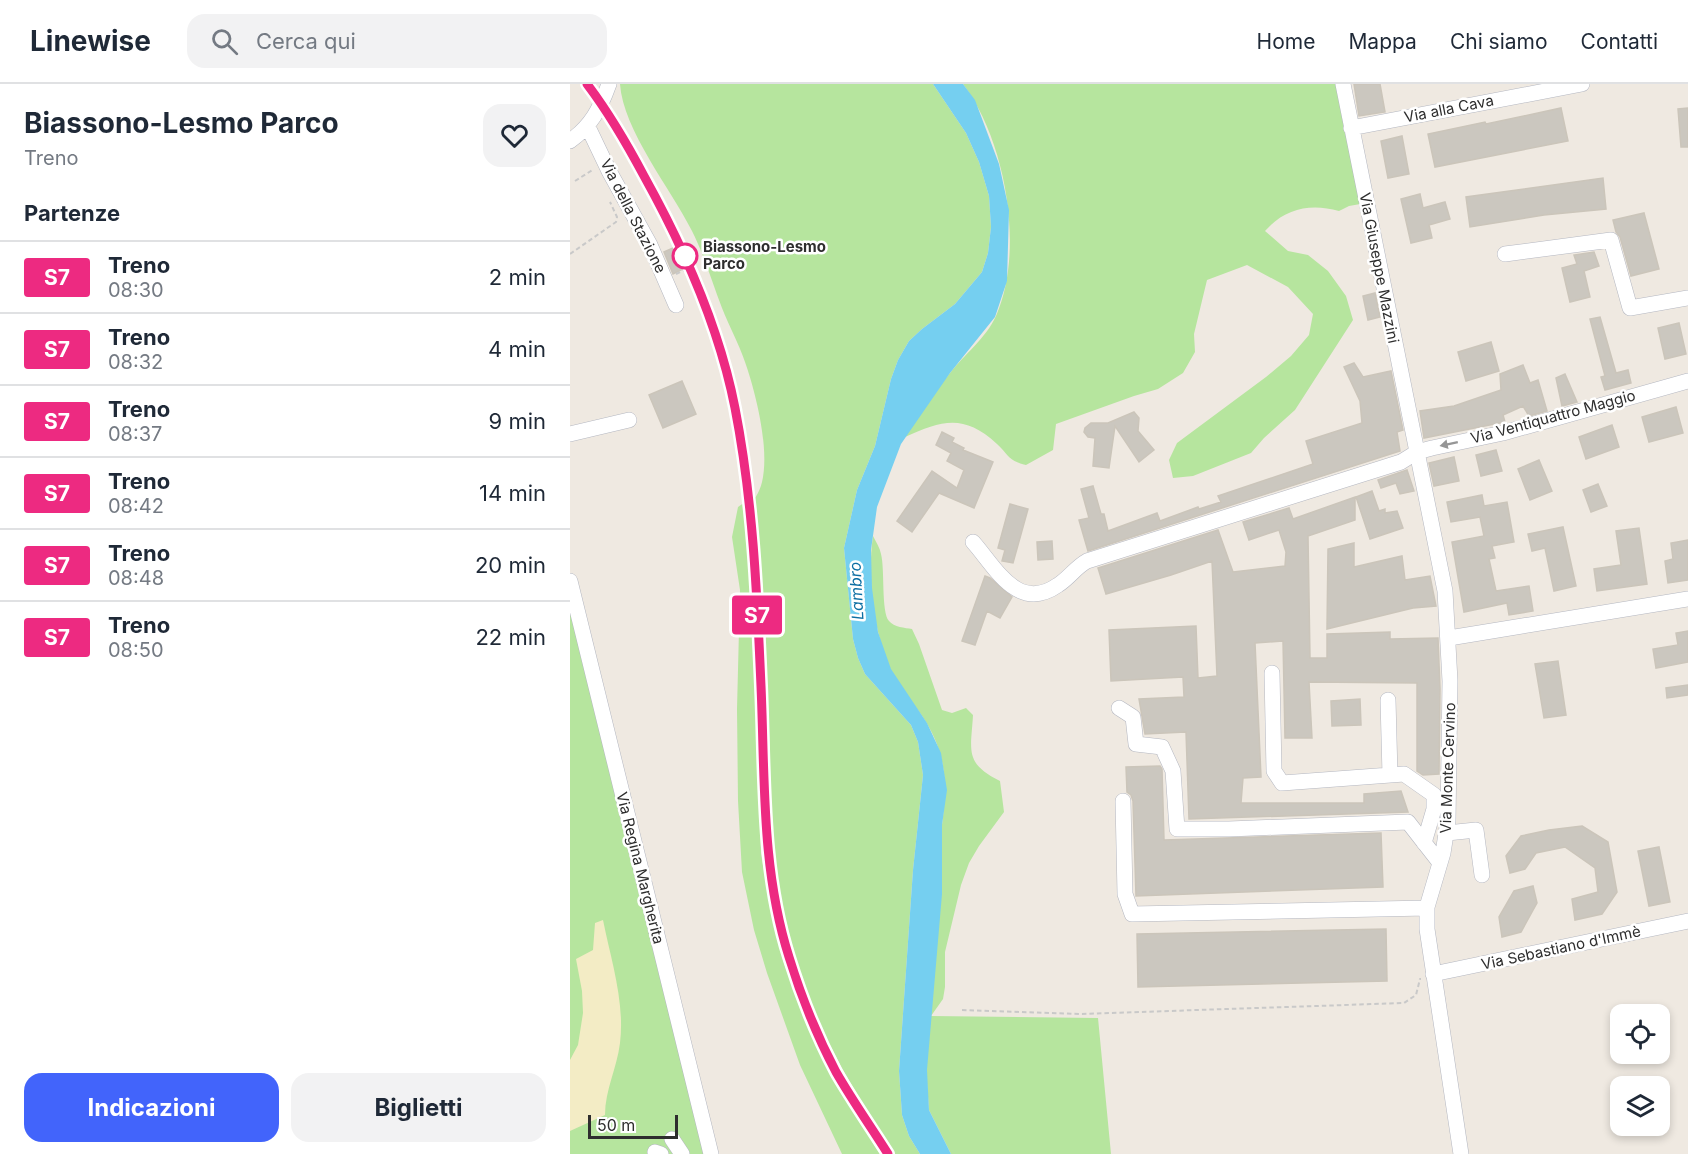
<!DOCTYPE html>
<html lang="it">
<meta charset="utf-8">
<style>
body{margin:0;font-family:Inter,sans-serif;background:#f2f2f3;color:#1f2937;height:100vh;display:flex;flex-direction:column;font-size:22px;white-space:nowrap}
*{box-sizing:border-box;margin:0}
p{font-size:20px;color:#747a83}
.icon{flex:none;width:33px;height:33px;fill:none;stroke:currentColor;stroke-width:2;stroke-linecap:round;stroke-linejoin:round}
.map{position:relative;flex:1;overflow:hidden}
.panel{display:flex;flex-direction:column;background:#fff;width:570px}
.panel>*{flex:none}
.badge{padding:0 12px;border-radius:4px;font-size:21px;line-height:39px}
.tools{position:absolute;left:1040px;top:920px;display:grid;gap:12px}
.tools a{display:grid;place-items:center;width:60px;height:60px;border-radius:12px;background:#fff;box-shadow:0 3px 9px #0003;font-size:30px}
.scale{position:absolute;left:18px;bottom:15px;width:90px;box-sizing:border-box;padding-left:6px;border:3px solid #2e2e2e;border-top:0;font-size:16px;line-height:21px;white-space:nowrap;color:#2e2e2e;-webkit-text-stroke:4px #fff;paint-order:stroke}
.map>.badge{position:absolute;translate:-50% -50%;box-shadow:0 0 0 3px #fff}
h2{padding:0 24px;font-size:22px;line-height:54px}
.round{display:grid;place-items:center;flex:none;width:63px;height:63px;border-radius:18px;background:#f2f2f3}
.headline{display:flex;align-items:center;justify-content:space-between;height:102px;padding:0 24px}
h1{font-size:28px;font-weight:700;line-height:45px}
.cta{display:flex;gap:12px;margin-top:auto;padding:12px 24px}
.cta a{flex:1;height:69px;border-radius:18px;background:#4264fb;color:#fff;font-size:24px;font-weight:700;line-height:69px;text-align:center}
.cta a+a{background:#f2f2f3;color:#1f2937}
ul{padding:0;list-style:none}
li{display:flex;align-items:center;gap:18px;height:72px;padding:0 24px;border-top:2px solid #e0e1e3}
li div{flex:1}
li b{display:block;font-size:22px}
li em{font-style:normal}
li .badge{min-width:66px;font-weight:700;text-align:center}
header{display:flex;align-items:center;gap:36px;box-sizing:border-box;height:84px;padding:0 30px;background:#fff;border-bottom:2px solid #e0e1e3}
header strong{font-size:28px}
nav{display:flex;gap:33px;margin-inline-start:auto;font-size:21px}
.search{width:420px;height:54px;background:#f2f2f3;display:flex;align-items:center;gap:15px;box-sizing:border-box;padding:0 21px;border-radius:18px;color:#747a83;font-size:22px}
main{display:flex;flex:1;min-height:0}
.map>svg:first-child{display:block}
.green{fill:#b6e59e}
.sand{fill:#f3ecc5}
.water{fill:#75cff0}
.building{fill:#cbc7bf;stroke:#cbc5ba;stroke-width:1.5}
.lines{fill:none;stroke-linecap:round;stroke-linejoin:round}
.minor-casing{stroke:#b4b7c1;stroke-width:16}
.path{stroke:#c9c9c9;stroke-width:2;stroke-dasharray:4.5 3;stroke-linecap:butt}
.minor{stroke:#fff;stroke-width:15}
.rail-casing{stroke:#a3a6b8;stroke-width:6}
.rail{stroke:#fff;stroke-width:4;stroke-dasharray:11;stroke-linecap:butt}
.oneway{fill:#969696}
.line-casing{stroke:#fff;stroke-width:14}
.line{stroke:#ed2a81;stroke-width:9}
.stop-dot{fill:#fff;stroke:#ed2a81;stroke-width:3}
.labels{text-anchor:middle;stroke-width:5;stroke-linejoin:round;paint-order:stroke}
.street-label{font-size:15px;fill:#2e2e2e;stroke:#fff}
.stop-label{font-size:15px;font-weight:bold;fill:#2e2e2e;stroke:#fff;text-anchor:start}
.water-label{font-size:16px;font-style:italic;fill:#0d6fa3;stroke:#fff}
</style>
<header>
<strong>Linewise</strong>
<div class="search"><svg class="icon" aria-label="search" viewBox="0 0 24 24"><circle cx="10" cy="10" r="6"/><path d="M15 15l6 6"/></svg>Cerca qui</div>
<nav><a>Home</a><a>Mappa</a><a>Chi siamo</a><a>Contatti</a></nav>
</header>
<main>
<section class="panel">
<div class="headline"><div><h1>Biassono-Lesmo Parco</h1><p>Treno</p></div><a class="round"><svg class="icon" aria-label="heart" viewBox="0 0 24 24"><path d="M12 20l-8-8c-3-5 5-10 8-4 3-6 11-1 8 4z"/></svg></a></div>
<h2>Partenze</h2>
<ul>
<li><span class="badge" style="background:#ed2a81;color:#fff">S7</span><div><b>Treno</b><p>08:30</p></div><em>2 min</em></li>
<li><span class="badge" style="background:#ed2a81;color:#fff">S7</span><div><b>Treno</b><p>08:32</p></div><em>4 min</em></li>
<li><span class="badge" style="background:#ed2a81;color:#fff">S7</span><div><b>Treno</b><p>08:37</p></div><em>9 min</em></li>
<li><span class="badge" style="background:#ed2a81;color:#fff">S7</span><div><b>Treno</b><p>08:42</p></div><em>14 min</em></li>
<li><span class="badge" style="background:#ed2a81;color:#fff">S7</span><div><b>Treno</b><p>08:48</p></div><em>20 min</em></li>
<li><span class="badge" style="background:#ed2a81;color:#fff">S7</span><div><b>Treno</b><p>08:50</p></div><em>22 min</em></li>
</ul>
<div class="cta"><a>Indicazioni</a><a>Biglietti</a></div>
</section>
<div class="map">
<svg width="1118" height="1070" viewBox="0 0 1118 1070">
<rect width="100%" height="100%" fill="#efe9e1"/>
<path class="green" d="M50 0H363L396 49 409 78 419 112 421 143 418 169 412 188 385 220 352 245 339 257 328 276 321 295 305 362 287 406 274 464 283 555 288 574 295 590 341 641 348 658 353 691 343 786 329 987 332 1031 339 1052 350 1070H325C287 1011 249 953 229 885 218 849 209 811 204 774 199 732 201 689 199 647 196 569 194 492 184 415 207 388 186 309 175 278 169 260 159 242 152 224 142 198 134 171 122 147 101 105 53 46 50 0Z
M393 0H773L796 119 779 122 769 127C741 119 715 124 695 147L718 167 738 171 758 187 776 212 783 236 725 326 694 354 681 369 623 392 603 394 599 376 607 359 696 293 721 272 739 251 743 230 718 203 677 181 637 196 624 250 625 268 613 289 588 305 564 312 486 340 483 366 456 381C437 376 440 372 427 360 393 329 372 337 335 353 349 332 363 309 380 289 394 271 416 254 426 232 455 166 436 57 393 0Z
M175 418 187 607 191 769 200 823 214 879 236 939 265 997 310 1070H272L230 981 197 889 184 846 172 788 168 717 167 625 170 506 162 453 168 423Z
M303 452C306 458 310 464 311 470 315 485 311 528 319 537 324 543 335 544 342 545L349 560 372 626 382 629 396 624 403 631C401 667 394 679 430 697L434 728 409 762 399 779 391 801 375 868V903L373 915 361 932 528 934 541 1070H381L359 1026 356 986 372 741C377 702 377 673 356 638 345 620 329 604 320 584 303 545 297 494 303 452Z
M0 518 136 1070H0Z"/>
<path class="sand" d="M33 836C41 876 55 918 50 959 47 984 35 1006 35 1031L0 1047V976L8 961 13 929 12 907 6 875 23 866 25 839Z"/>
<path class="water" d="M363 0H393L405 16 429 80 439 126 437 197 425 233 380 289 331 360 307 423 301 466 302 504 308 548 321 585 357 639 371 669 377 706 372 741V810L357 986 359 1026 381 1070H350L339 1052 332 1031 329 987 343 786 353 691 348 658 341 641 295 590 288 574 283 555 274 464 287 406 305 362 321 295 328 276 339 257 352 245 385 220 412 188 418 169 421 143 419 112 409 78 396 49Z"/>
<path class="building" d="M784 0H810L815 28 789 32Z
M991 24 998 57 865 83 858 50 915 38 916 40Z
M1118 24V63H1111L1108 25Z
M832 52 839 90 818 94 811 57Z
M1033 94 1036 125 974 131 900 143 896 113Z
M850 110 853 124 875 118 880 135 859 141 862 154 841 159 831 115Z
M1074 129 1089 185 1061 192 1050 153 1046 148 1043 136Z
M103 164 113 185 103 190 94 168Z
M1024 168 1029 182 1014 187 1020 213 1000 218 992 184 1007 180 1004 171Z
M805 209 810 233 798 236 793 212Z
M1030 233 1046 289 1058 286 1061 299 1035 306 1031 293 1035 292 1020 235Z
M1109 239 1116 270 1095 275 1088 244Z
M921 258 929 287 896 297 888 268Z
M784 279 793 293 821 287 833 346 827 348 830 367 518 467 509 436 519 434 511 405 523 402 531 430H534L538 447 587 429 590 437 628 423 629 425 651 418 648 412 743 380 736 357 792 339 790 317 774 283Z
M953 281 960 299 968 296 977 327 959 332 953 322 933 331 935 338 854 354 850 327 884 322 931 306 930 290Z
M995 290 1007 318 992 322 986 294Z
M112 297 126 330 93 344 79 311Z
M1106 323 1113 349 1079 358 1072 333Z
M564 328 569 334 568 347 584 366 569 378 545 342 539 384 523 382 525 354 518 353 514 348 515 344 521 339H538Z
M1042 341 1049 363 1016 375 1009 353Z
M372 348 384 354 382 358 394 364 393 366 423 378 404 424 369 409 342 448 327 437 362 387 387 404 394 386 377 377 381 369 366 361Z
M926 366 932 387 911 392 906 371Z
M884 373 889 397 864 402 859 379Z
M969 376 982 407 960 416 948 385Z
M837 386 844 407 830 410 826 399 811 404 808 396Z
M1028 400 1037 422 1021 428 1013 406Z
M802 407 809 427 815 425V429L827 427 833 444 800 455 786 413Z
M912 411 914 422 937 418 944 458 922 462 925 474 919 475 926 507 959 502 963 527 939 531 937 519 894 528 882 458 914 452 910 433 881 438 877 418Z
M785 413V436L738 452 740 574H757V550L820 548V555L868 554 870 605 869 690 853 691 847 687V599L739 598 742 654H715L713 557 685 559 691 693 673 694 671 719H794V710L831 707 838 728 619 735 616 648 575 650 569 615 614 613 613 593 541 597 539 546 626 542 628 594 647 592 642 477 601 491 536 510 528 484 648 446 663 488 715 482 716 468 709 446 679 456 673 438 719 424 723 435Z
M440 420 458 425 443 479 432 477 435 466 428 464Z
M993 443 1006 502 984 507 975 464 962 467 958 450Z
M1069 444 1077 500 1027 507 1024 485 1051 481 1046 447Z
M1118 456V496L1098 499 1095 477 1103 475 1101 459Z
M482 457 483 475 468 476 467 458Z
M784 459V483L832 472 835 496 860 492 866 522 843 524 757 545 758 465Z
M415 492 420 494 442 513 430 534 417 527 405 561 392 557Z
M1118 547V578L1086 584 1083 565 1108 561 1106 549Z
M988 577 996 631 974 634 965 580Z
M1118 601V611L1097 614 1096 604Z
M790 615 791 641 762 642 761 617Z
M590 682 592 685 594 756 811 749 813 803 566 812 563 717 561 711 557 708 556 683Z
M1012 742 1038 758 1047 808 1032 830 1005 836 1002 815 1028 808 1025 784 995 763 966 769 955 785 940 789 936 772 951 752 979 746Z
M1089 763 1100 818 1079 822 1068 767Z
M963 802 967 819 951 848 932 853 929 833 944 807Z
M816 845 817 897 568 903 567 850Z"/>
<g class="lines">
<g class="minor-casing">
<path id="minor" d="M773 0 875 507 880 597 878 737 873 769 857 823V845L891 1070
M18 43 39 87 80 161 106 221
M781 44 1012 0
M0 57C21 42 30 25 39 0
M935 170 1041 156 1060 224 1118 214
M0 350 59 336
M403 458C426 484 448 529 488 501 499 494 506 483 517 477L831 378 847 368 862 364 933 349 1118 297
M0 497 141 1070
M879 554 1118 515
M702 589 704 687 712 699 834 690 864 711V725L854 759
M818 616 820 691
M549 624 563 633 566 660 592 663 603 687 607 745H659L838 738 870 779
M553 717 555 810 562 830 857 824
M877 749 906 746 912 791
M863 890 1118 837
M102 1055 112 1070
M85 1068 91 1070"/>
</g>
<path class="path" d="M5 97 24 85
M0 170 46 138 47 133 40 118
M106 190 115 186
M392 926 510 930 834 919 846 911 850 895H851"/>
<use href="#minor" class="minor"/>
<g class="rail-casing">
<path id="rail" d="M17 0 32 20 93 125 111 162 150 265 165 326 184 456 196 762 206 817 218 872 240 930 266 988 318 1070"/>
</g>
<use href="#rail" class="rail"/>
</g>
<defs><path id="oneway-solid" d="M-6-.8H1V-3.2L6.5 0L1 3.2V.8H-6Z" transform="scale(1.5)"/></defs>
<use class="oneway" href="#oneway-solid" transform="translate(879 360) rotate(168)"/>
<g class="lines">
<g class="line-casing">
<path id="line" d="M17 0C39 29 57 60 74 92 114 164 149 242 165 324 183 416 187 509 191 602 195 692 191 785 219 873 231 912 247 952 266 988 282 1016 301 1043 318 1070"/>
</g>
<use href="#line" class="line"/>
</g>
<circle class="stop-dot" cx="115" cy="172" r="12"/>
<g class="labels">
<g class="street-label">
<text transform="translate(879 25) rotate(-11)" y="5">Via alla Cava</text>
<text transform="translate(63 132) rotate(63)" y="5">Via della Stazione</text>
<text transform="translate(809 184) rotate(79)" y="5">Via Giuseppe Mazzini</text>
<text transform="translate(983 333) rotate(-15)" y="5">Via Ventiquattro Maggio</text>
<text transform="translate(878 684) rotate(-88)" y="5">Via Monte Cervino</text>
<text transform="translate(70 784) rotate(76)" y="5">Via Regina Margherita</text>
<text transform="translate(991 864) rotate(-12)" y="5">Via Sebastiano d'Immè</text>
</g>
<g class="stop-label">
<text x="133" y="168">Biassono-Lesmo<tspan x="133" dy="17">Parco</tspan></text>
</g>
<g class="water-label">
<text transform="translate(286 507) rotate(-93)" y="6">Lambro</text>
</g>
</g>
</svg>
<div class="tools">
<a><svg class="icon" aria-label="locate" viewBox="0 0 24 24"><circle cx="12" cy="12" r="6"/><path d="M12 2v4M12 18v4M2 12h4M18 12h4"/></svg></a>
<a><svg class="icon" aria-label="layers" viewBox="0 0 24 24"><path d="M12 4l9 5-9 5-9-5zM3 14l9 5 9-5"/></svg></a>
</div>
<div class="scale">50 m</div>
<b class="badge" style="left:187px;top:531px;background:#ed2a81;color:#fff">S7</b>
</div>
</main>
